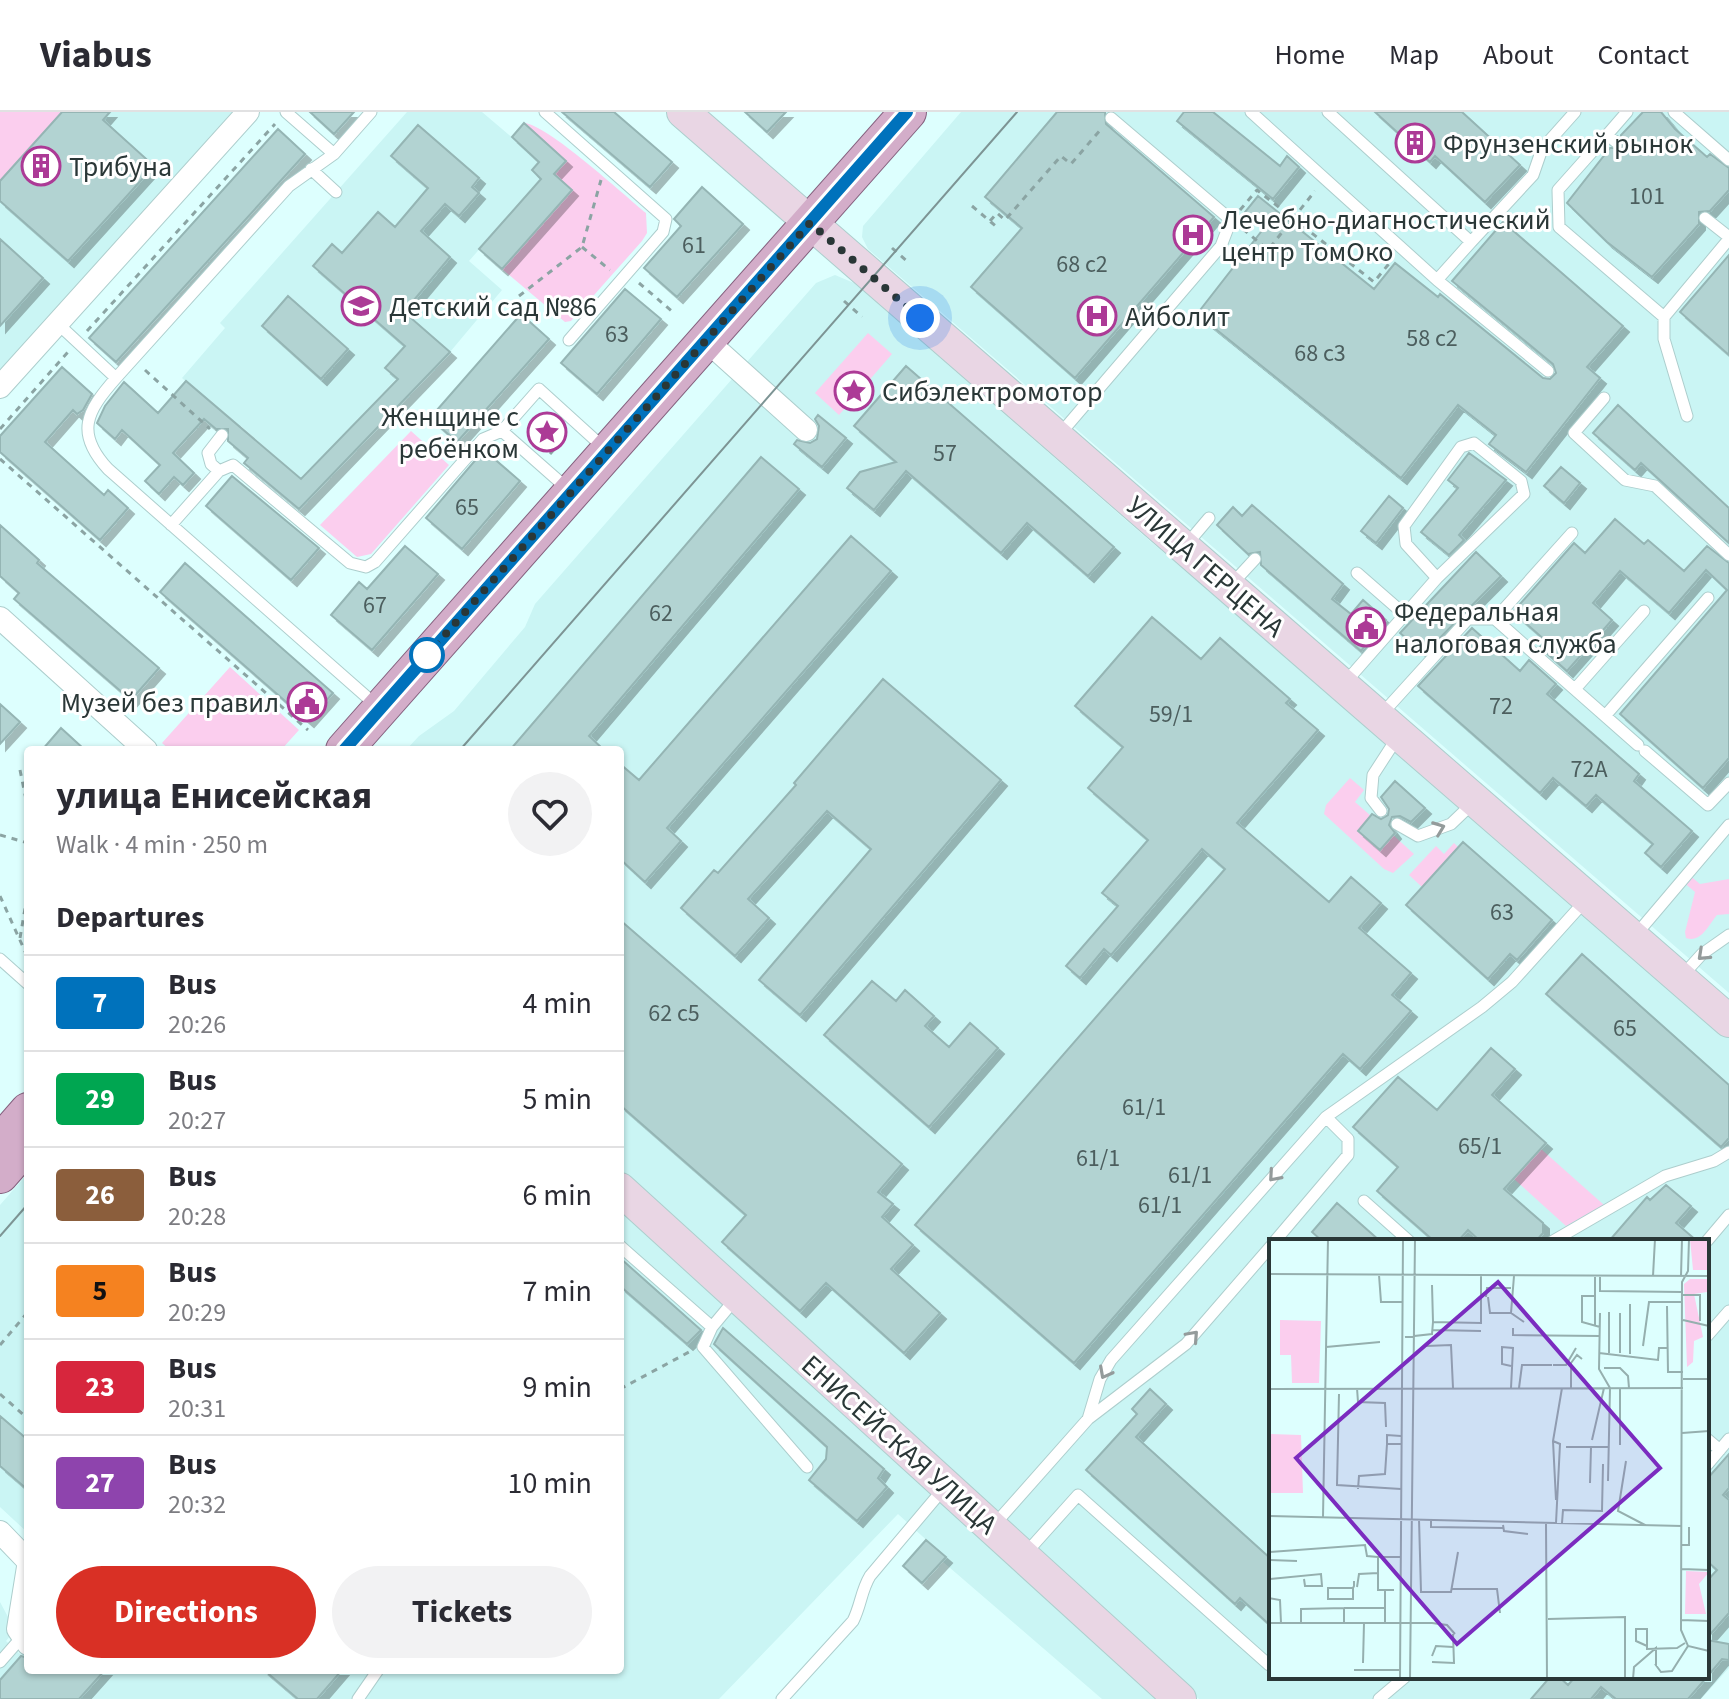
<!DOCTYPE html>
<meta charset="utf-8">
<style>
body{margin:0;font-family:"Source Sans 3",sans-serif;background:#f2f2f3;color:#2b2b33;height:100vh;display:flex;flex-direction:column;font-size:30px;white-space:nowrap}
*{box-sizing:border-box;margin:0}
p{font-size:26px;color:#7c7c81}
.icon{flex:none;width:44px;height:44px;fill:none;stroke:currentColor;stroke-width:2;stroke-linecap:round;stroke-linejoin:round}
.map{position:relative;flex:1;overflow:hidden}
.drawer{position:absolute;left:24px;top:634px;width:600px;height:928px;display:flex;flex-direction:column;background:#fff;border-radius:8px;box-shadow:0 2px 6px #0004}
.drawer>*{flex:none}
.badge{padding:0 16px;border-radius:6px;font-size:28px;line-height:52px}
.you{position:absolute;width:40px;height:40px;margin:-20px;border:6px solid #fff;border-radius:50%;background:#1a73e8;box-shadow:0 0 0 12px #1a73e833}
.map>.badge{position:absolute;translate:-50% -50%;box-shadow:0 0 0 4px #fff}
h2{padding:0 32px;font-size:30px;line-height:72px}
.round{display:grid;place-items:center;flex:none;width:84px;height:84px;border-radius:42px;background:#f2f2f3}
.summary{display:flex;align-items:center;justify-content:space-between;height:136px;padding:0 32px}
h1{font-size:38px;font-weight:700;line-height:60px}
.button{display:flex;gap:16px;margin-top:auto;padding:16px 32px}
.button a{flex:1;height:92px;border-radius:48px;background:#d93025;color:#fff;font-size:32px;font-weight:700;line-height:92px;text-align:center}
.button a+a{background:#f2f2f3;color:#2b2b33}
ul{padding:0;list-style:none}
li{display:flex;align-items:center;gap:24px;height:96px;padding:0 32px;border-top:2px solid #e1e1e2}
li div{flex:1}
li b{display:block;font-size:30px}
li em{font-style:normal}
li .badge{min-width:88px;font-weight:700;text-align:center}
header{display:flex;align-items:center;gap:48px;box-sizing:border-box;height:112px;padding:0 40px;background:#fff;border-bottom:2px solid #e1e1e2}
header strong{font-size:38px}
nav{display:flex;gap:44px;margin-inline-start:auto;font-size:28px}
.map>svg:first-child{display:block}
.built{fill:#caf5f4;fill-rule:evenodd}
.green{fill:#fbceee}
.building{fill:#b2d3d2;stroke:#95b5b4;stroke-width:2;filter:url(#shadow)}
.lines{fill:none;stroke-linecap:round;stroke-linejoin:round}
.lane-casing{stroke:#adcecd;stroke-width:13}
.street-casing{stroke:#adcecd;stroke-width:24}
.secondary-casing{stroke:#adcecd;stroke-width:34}
.primary-casing{stroke:#84607e;stroke-width:38}
.path{stroke:#8ba4a3;stroke-width:3;stroke-dasharray:6 6;stroke-linecap:butt}
.lane{stroke:#fff;stroke-width:11}
.street{stroke:#fff;stroke-width:22}
.secondary{stroke:#e9d6e4;stroke-width:32}
.primary{stroke:#d3adc9;stroke-width:36}
.tram{stroke:#7d9494;stroke-width:2}
.oneway{stroke:#949b9b}
.line-casing{stroke:#fff;stroke-width:18}
.line{stroke:#0072bc;stroke-width:12}
.walk{stroke:#2a3737;stroke-width:8;stroke-dasharray:0 14.4}
.stop-dot{fill:#fff;stroke:#0072bc;stroke-width:4}
.labels{text-anchor:middle;stroke-width:6;stroke-linejoin:round;paint-order:stroke}
.number-label{font-size:24px;fill:#4c5e5e}
.poi-label{font-size:28px;fill:#2a3737;stroke:#fff;text-anchor:start}
.street-label{font-size:28px;fill:#2a3737;stroke:#fff}
.inset-road{fill:none;stroke:#95afae;stroke-width:2}
.view{fill:#7b2cbf;fill-opacity:0.15;stroke:#7b2cbf;stroke-width:4}
.inset-edge{fill:none;stroke:#2a3737;stroke-width:4}
</style>
<header>
<strong>Viabus</strong>
<nav><a>Home</a><a>Map</a><a>About</a><a>Contact</a></nav>
</header>
<div class="map">
<svg width="1729" height="1587" viewBox="0 0 1729 1587">
<defs>
<filter id="shadow"><feDropShadow dx="6" dy="6" stdDeviation="0" flood-color="#0004"/></filter>
</defs>
<rect width="100%" height="100%" fill="#ddfffe"/>
<path class="built" d="M0 0H232L0 259Z
M407 0H482L540 49 532 58 541 67 469 149 502 178 450 240 434 227 301 367 241 314 228 328 216 318 227 306 182 266 225 216 220 211Z
M961 0H1729V881L868 137 862 125 863 114Z
M835 163 854 171 1150 429 1729 918V1556L1701 1587H1199L620 1066V638H406L419 624 454 599 525 515 535 492 816 171ZM746 1103 800 1198 722 1131ZM1271 1129H1707V1565H1271Z
M28 1061V1421L0 1395V1093Z
M620 1093 1161 1587H1102L942 1449 945 1445 898 1402 719 1587H0V1490L15 1518 6 1529 21 1543 28 1535V1558H620Z"/>
<path class="green" d="M0 0H62L0 69Z
M524 11C547 12 624 83 646 101L647 121 642 129 571 209 565 210 502 157 572 78 554 62 566 49Z
M868 221 892 242 839 303 815 281Z
M411 319 449 353 371 442 357 445 320 413Z
M230 555 299 618 281 638H170L162 631Z
M1350 666 1364 678 1355 690 1371 704 1358 719 1380 738 1393 723 1414 742 1393 761 1384 757 1324 702 1326 693Z
M1454 731 1458 735 1422 775 1409 763 1436 734 1444 742Z
M1688 762 1700 772 1729 767V802L1717 803C1708 814 1701 831 1686 826L1685 820 1695 780 1682 769Z
M1541 1037 1604 1093 1566 1114 1514 1067Z"/>
<path class="building" d="M62 0H110L103 8 154 54 68 149 0 89V69Z
M310 0H354L334 22Z
M562 0H614L672 50 650 75Z
M745 0H786L767 20Z
M1057 0H1105L1106 12 1214 105 1075 266 971 175 1022 116 985 85Z
M1184 0H1213L1280 54 1287 44 1299 55 1273 87 1177 9Z
M1375 0H1462L1520 53 1485 90 1435 44 1430 50Z
M1643 0H1661L1675 17 1707 45 1710 42 1729 56V78L1710 99 1699 100V112L1652 165 1607 130 1567 91 1610 36H1622L1621 23Z
M524 11 566 49 554 62 572 78 502 157 479 137 541 67 532 58 539 50 512 25Z
M418 13 479 66 472 75 479 81 459 104 445 92 421 119 450 145 404 200 450 240 299 397 244 351 248 346 228 329V317H216L204 307 173 341 194 361 183 373 174 365 159 382 145 369 160 353 122 318 115 327 97 311 105 294 124 270 158 301 186 269 301 367 398 267 385 256 405 234 313 154 332 132 342 141 378 100 395 115 428 76 391 44Z
M278 17 305 42 116 250 89 226Z
M702 75 743 112 677 185 644 156 681 114 674 107Z
M1258 84 1374 177 1395 151 1438 185 1440 182 1543 266 1550 267 1556 261 1553 252 1452 169 1503 110 1623 214 1587 255 1600 266 1526 360 1489 332 1496 323 1458 293 1401 366 1197 202 1264 116 1245 100Z
M0 127 43 166 0 214Z
M1729 143V243L1680 200Z
M625 177 661 207 597 282 561 251Z
M288 184 348 237 321 267 262 214Z
M521 202 549 227 457 330 430 306Z
M906 254 1114 435 1088 464 1027 411 1001 441 906 359 874 398 847 376 860 360 896 350 854 314Z
M62 255 92 282 83 298 77 302 73 298 45 330 104 383 108 378 128 396 100 428 0 340V324Z
M1618 293 1729 396V431L1641 351 1635 358 1593 321Z
M818 303 846 326 822 355 794 332 797 328 810 331 817 327 819 314 815 307Z
M484 338 520 369 462 437 426 406Z
M1469 341 1506 368 1459 423 1464 428 1449 443 1421 420 1458 376 1448 368Z
M761 345 799 377 589 624 604 638H510Z
M1561 355 1580 371 1564 391 1544 374Z
M232 364 319 436 291 468 206 394Z
M1389 384 1403 396 1376 431 1361 419Z
M1252 393 1343 472 1332 487 1351 502 1363 488 1386 508 1361 539 1261 453 1260 440 1248 442 1217 413 1233 395 1242 404Z
M1615 407 1644 432 1648 428 1684 459 1707 434 1729 451V646L1703 676 1620 602 1727 478 1706 458 1669 501 1620 459 1593 491 1612 508 1567 559 1540 535 1546 529 1513 500 1574 431 1585 441Z
M0 413 39 448 37 451 159 556 131 588 14 487 19 481 0 464Z
M851 424 891 459 667 716 681 729 645 770 620 747V652L639 668Z
M405 434 438 462 372 538 331 503 359 470 367 477Z
M1476 440 1501 464 1424 542 1400 521Z
M185 451 333 581 308 609 160 480Z
M1152 505 1201 547 1220 526 1290 587 1286 591 1318 618 1237 711 1329 790 1351 765 1381 791 1359 816 1411 861 1392 883 1411 899 1360 957 1343 942 1074 1251 915 1113 1225 757 1202 737 1111 843 1104 837 1080 866 1066 854 1118 794 1102 781 1148 728 1088 676 1123 635 1075 594Z
M1472 516 1520 559 1529 548 1556 572 1547 582 1639 662 1634 669 1692 719 1661 755 1645 741 1653 732 1596 683 1586 694 1553 666 1540 681 1418 574Z
M883 567 1001 668 800 903 759 868 871 737 827 699 748 787 769 806 735 844 681 796 714 758 718 761 796 673 794 671Z
M0 592 20 610 0 632Z
M61 616 85 638H42Z
M1395 669 1425 696 1411 710 1400 704 1392 705 1389 713 1395 721 1380 738 1358 719 1372 702 1381 707 1388 703 1389 697 1381 685Z
M1463 730 1552 808 1517 848 1510 842 1488 867 1406 793Z
M620 808 902 1052 878 1080 893 1092 882 1105 913 1133 891 1157 940 1201 904 1241 826 1171 800 1199 722 1130 746 1103 620 993Z
M1582 842 1729 973V1026L1721 1035 1546 882Z
M872 869 896 889 905 878 934 904 925 914 949 935 970 911 998 936 929 1015 824 923Z
M1491 936 1515 957 1492 983 1546 1031 1504 1077 1543 1111V1121L1536 1129H1480L1468 1118 1458 1129H1434L1377 1079 1398 1055 1353 1015 1398 965 1437 998Z
M1666 1073 1691 1094 1676 1111 1697 1129H1609L1647 1085 1650 1088Z
M1337 1091 1380 1129H1322L1312 1120Z
M620 1146 701 1218 687 1232 620 1174Z
M723 1216 884 1357 878 1366 887 1375 857 1409 809 1368 826 1347 827 1335 714 1232Z
M1150 1277 1166 1292 1136 1325 1271 1447V1514L1240 1486 1235 1492 1086 1358 1137 1302 1132 1297Z
M0 1304 28 1328V1378L0 1354Z
M1729 1342V1376L1723 1383 1729 1388V1501L1707 1526V1469L1717 1458 1707 1449V1367Z
M926 1428 946 1445 922 1471 903 1454Z
M1707 1528 1729 1532V1548L1722 1547 1707 1565Z
M21 1544 28 1546V1558H105L79 1587H0V1568Z
M264 1558H342L317 1587H298Z
M1550 1565H1559L1568 1573 1575 1565H1707L1688 1587H1616L1601 1575 1591 1587H1531Z"/>
<g class="lines">
<g class="lane-casing">
<path id="lane" d="M286 0 334 42
M371 0 334 42 289 74 116 266C86 300 75 321 108 357L377 594
M545 0 666 107 663 120 569 228
M1251 0 1437 168
M1328 0 1471 130 1533 63 1542 37 1575 0
M1674 0 1729 48
M1607 23 1627 0
M1616 30 1607 23 1558 78 1559 115 1664 205
M311 57 336 80
M1705 106 1729 125
M1471 130 1437 168 1548 259
M57 211 116 266
M1604 286 1574 321 1625 368 1655 374 1729 443
M1687 304 1664 227V205L1729 127
M1060 322 1221 134 1231 108 1111 6
M219 359 211 352 208 341 222 323
M569 378 502 319 539 277 604 336
M171 413 219 359 233 353 350 451 366 455 375 450 483 327 502 319
M1187 432 1209 406
M1357 461 1404 502
M1230 474 1255 447
M1495 507 1572 421
M1343 573 1437 466 1524 382 1521 369 1474 331 1461 335 1404 414 1406 432 1437 466
M1575 577 1644 499
M1380 604 1468 507H1495L1638 633
M1605 604 1708 486
M1645 639 1708 693 1729 671
M1381 699 1371 686 1373 663 1397 626
M1397 712 1418 724 1451 712 1474 690
M1634 825 1729 713
M0 847 28 872
M1682 864 1702 842 1729 823
M1364 1089 1409 1129
M1275 1129 1348 1043V1027L1326 1005
M1553 1129 1665 1064 1714 1049 1729 1040
M1707 1129 1729 1103
M620 1134 712 1215
M737 1185 712 1215 703 1235 807 1355
M1707 1224 1729 1199
M1088 1307 1100 1267 1111 1248 1326 1005 1482 895 1512 870 1585 789
M1707 1327 1720 1338
M1707 1353 1729 1327
M994 1413 1088 1307 1186 1232 1271 1134
M1026 1441 1078 1383 1269 1553 1271 1551
M0 1550 21 1526
M358 1587 378 1558
M782 1587 853 1509C861 1493 861 1479 870 1464L945 1375
M1379 1587 1405 1565"/>
</g>
<g class="street-casing">
<path id="street" d="M707 229 806 318
M0 275 248 0
M0 506 146 638
M0 1420 28 1449
M28 1455 18 1517 28 1532"/>
</g>
<g class="secondary-casing">
<path id="secondary" d="M683 0 1729 909
M620 1077 1180 1587"/>
</g>
<g class="primary-casing">
<path id="primary" d="M344 638 908 0
M0 1031 28 999
M0 1063 28 1031"/>
</g>
<path class="path" d="M972 94 998 116
M1240 98 1257 78 1374 170 1392 148
M1513 103 1523 113 1546 114
M990 109 997 101 1005 108 1061 44 1071 52 1102 16
M1243 117 1268 138 1315 79
M582 135 610 158
M892 136 909 151
M639 171 674 201
M519 184 582 135 601 68
M844 189 862 205
M87 219 275 12
M145 258 210 317
M0 317 68 240
M550 342 566 324
M0 347 308 618
M20 658 28 697
M0 723 28 731
M0 784 28 846
M20 826 28 779
M0 1233 28 1200
M620 1277 689 1240
M0 1282 28 1307"/>
<use href="#lane" class="lane"/>
<use href="#street" class="street"/>
<use href="#secondary" class="secondary"/>
<use href="#primary" class="primary"/>
<path class="tram" d="M460 638 1017 0
M0 1124 28 1092"/>
</g>
<defs><path id="oneway-chevron" d="M-2-3.5L2.5 0L-2 3.5" fill="none" stroke-width="1.6" stroke-linecap="round" stroke-linejoin="round" transform="scale(2)"/></defs>
<g class="oneway">
<use href="#oneway-chevron" transform="translate(1439 716) rotate(-21)"/>
<use href="#oneway-chevron" transform="translate(1703 843) rotate(137)"/>
<use href="#oneway-chevron" transform="translate(1274 1064) rotate(131)"/>
<use href="#oneway-chevron" transform="translate(1193 1224) rotate(-48)"/>
<use href="#oneway-chevron" transform="translate(1105 1261) rotate(118)"/>
</g>
<g class="lines">
<g class="line-casing">
<path id="line" d="M344 638 907 0"/>
</g>
<use href="#line" class="line"/>
<path class="walk" d="M427 543 810 111 920 206"/>
</g>
<defs>
<g id="building-ring" transform="scale(2)"><circle r="9.5" fill="#fff" stroke="#ac3a96" stroke-width="1.5"/><path d="M-4-6H4V6H1V3H-1V6H-4ZM-2.5-4.3h1.7v1.8h-1.7ZM.8-4.3h1.7v1.8H.8ZM-2.5-1h1.7V.8h-1.7ZM.8-1h1.7V.8H.8Z" fill="#ac3a96"/></g>
<g id="hospital-ring" transform="scale(2)"><circle r="9.5" fill="#fff" stroke="#ac3a96" stroke-width="1.5"/><path d="M-5-5h3v3.5h4V-5h3V5h-3V1.5h-4V5h-3Z" fill="#ac3a96"/></g>
<g id="school-ring" transform="scale(2)"><circle r="9.5" fill="#fff" stroke="#ac3a96" stroke-width="1.5"/><path d="M0-5L7-2L0 1L-7-2ZM-4 1L0 2.5L4 1V4Q0 6-4 4Z" fill="#ac3a96"/></g>
<g id="sight-ring" transform="scale(2)"><circle r="9.5" fill="#fff" stroke="#ac3a96" stroke-width="1.5"/><path d="M0-6L1.8-2.2L6-1.7L2.9 1.2L3.7 5.4L0 3.3L-3.7 5.4L-2.9 1.2L-6-1.7L-1.8-2.2Z" fill="#ac3a96"/></g>
<g id="civic-ring" transform="scale(2)"><circle r="9.5" fill="#fff" stroke="#ac3a96" stroke-width="1.5"/><path d="M-.6-6.5H3V-4.5H.6V-3L4-1V1h2V6H-6V1h2V-1L-.6-3ZM-1.2 2.5V6h2.4V2.5Z" fill="#ac3a96"/></g>
</defs>
<g fill-rule="evenodd">
<use href="#building-ring" x="1415" y="31"/>
<use href="#building-ring" x="41" y="54"/>
<use href="#hospital-ring" x="1193" y="123"/>
<use href="#school-ring" x="361" y="194"/>
<use href="#hospital-ring" x="1097" y="204"/>
<use href="#sight-ring" x="854" y="279"/>
<use href="#sight-ring" x="547" y="320"/>
<use href="#civic-ring" x="1366" y="515"/>
<use href="#civic-ring" x="307" y="590"/>
</g>
<circle class="stop-dot" cx="427" cy="543" r="16"/>
<g class="labels">
<g class="number-label">
<text x="1647" y="92">101</text>
<text x="694" y="141">61</text>
<text x="1082" y="160">68 с2</text>
<text x="617" y="230">63</text>
<text x="1432" y="234">58 с2</text>
<text x="1320" y="249">68 с3</text>
<text x="945" y="349">57</text>
<text x="467" y="403">65</text>
<text x="375" y="501">67</text>
<text x="661" y="509">62</text>
<text x="1501" y="602">72</text>
<text x="1171" y="610">59/1</text>
<text x="1589" y="665">72А</text>
<text x="1502" y="808">63</text>
<text x="674" y="909">62 с5</text>
<text x="1625" y="924">65</text>
<text x="1144" y="1003">61/1</text>
<text x="1480" y="1042">65/1</text>
<text x="1098" y="1054">61/1</text>
<text x="1190" y="1071">61/1</text>
<text x="1160" y="1101">61/1</text>
</g>
<g class="poi-label">
<text x="1443" y="41">Фрунзенский рынок</text>
<text x="69" y="64">Трибуна</text>
<text x="1221" y="117">Лечебно-диагностический<tspan x="1221" dy="32">центр ТомОко</tspan></text>
<text x="389" y="204">Детский сад №86</text>
<text x="1125" y="214">Айболит</text>
<text x="882" y="289">Сибэлектромотор</text>
<text x="519" y="314" text-anchor="end">Женщине с<tspan x="519" dy="32">ребёнком</tspan></text>
<text x="1394" y="509">Федеральная<tspan x="1394" dy="32">налоговая служба</tspan></text>
<text x="279" y="600" text-anchor="end">Музей без правил</text>
</g>
<g class="street-label">
<text transform="translate(1206 454) rotate(41)" y="10">УЛИЦА ГЕРЦЕНА</text>
<text transform="translate(900 1332) rotate(42)" y="10">ЕНИСЕЙСКАЯ УЛИЦА</text>
</g>
</g>
<g transform="translate(1269 1127)">
<rect width="440" height="440" fill="#ddfffe"/>
<path d="M421 0 438 1 439 31H424ZM421 40H438V53L425 55 434 98 425 102 424 123 418 128 415 45ZM11 81 52 82 50 144H23L22 116H11ZM0 195 32 196 34 254H0ZM417 332 440 333 430 345 437 375H416Z" fill="#fbceee"/>
<path class="inset-road" d="M420 0 419 32 413 43 412 391 419 407 440 412M0 35 440 37M110 36 112 63H133M326 37V86M331 37V52L413 53M384 37 386 0M412 37 413 0M163 46 164 83M413 56H431V82M325 57H313V83L331 88M217 58 218 49H242M219 58 221 74H242L255 83M398 67 399 133H414M242 74 245 37M331 74 330 130 341 149 339 242M414 81 440 87M244 89V96L331 97M164 91 212 92M136 98 163 95 164 83 212 84V37M157 107 182 106 184 149M374 107 380 63H413M57 108 111 103M330 114 389 121 390 109H398M340 114V73M351 114V74M361 115V65M284 126H297L307 109M335 129H351L359 137 360 149M414 140H440M88 149 89 163 116 164 117 188M242 149 244 109 233 108V125L242 127M250 149 253 126H283M302 149V124L308 116 313 120M351 149V206M0 150 414 149M70 155 68 246 132 250M413 194 440 192M323 201 335 149M284 202 291 205 287 284M132 205H118V196L132 197M297 208H340M357 222 349 272 376 286M321 244 322 208M89 250 90 237 116 235 118 205M287 261 284 202 293 149M0 277 413 287M54 278 59 0M150 280 152 353H182L189 313M162 281V288L234 289M277 284 278 440M293 284 294 271 333 272 334 225M234 286 235 292 259 295M413 306H420V288M0 313 96 306 98 317 109 318M0 321 28 322M413 330 440 331M0 340 52 335 53 347H36L35 340M88 348 90 335 109 334M84 349H59V360H84V349L85 347V342M182 350H228L231 374M116 351V384M125 351H109V318H132M0 359 11 361 12 384M75 369H116M279 380 356 378V440M412 381 440 382M0 384H163L178 386 186 395M32 384V370L75 369V384M378 407 367 402V390H378V410L408 409 416 404M163 417 167 407 184 408M163 423 185 424 184 395M94 424 95 384M386 425 392 433 403 432 419 407M85 431H131M131 440 134 0M141 440 146 0M364 440 365 428 387 409V427"/>
<path class="view" d="M229 43 391 229 188 405 27 219Z"/>
<rect width="440" height="440" class="inset-edge"/>
</g>
</svg>
<div class="you" style="left:920px;top:206px"></div>
<section class="drawer">
<div class="summary"><div><h1>улица Енисейская</h1><p>Walk · 4 min · 250 m</p></div><a class="round"><svg class="icon" aria-label="heart" viewBox="0 0 24 24"><path d="M12 20l-8-8c-3-5 5-10 8-4 3-6 11-1 8 4z"/></svg></a></div>
<h2>Departures</h2>
<ul>
<li><span class="badge" style="background:#0072bc;color:#fff">7</span><div><b>Bus</b><p>20:26</p></div><em>4 min</em></li>
<li><span class="badge" style="background:#00a651;color:#fff">29</span><div><b>Bus</b><p>20:27</p></div><em>5 min</em></li>
<li><span class="badge" style="background:#8b5e3c;color:#fff">26</span><div><b>Bus</b><p>20:28</p></div><em>6 min</em></li>
<li><span class="badge" style="background:#f58220;color:#111">5</span><div><b>Bus</b><p>20:29</p></div><em>7 min</em></li>
<li><span class="badge" style="background:#d7263d;color:#fff">23</span><div><b>Bus</b><p>20:31</p></div><em>9 min</em></li>
<li><span class="badge" style="background:#8e44ad;color:#fff">27</span><div><b>Bus</b><p>20:32</p></div><em>10 min</em></li>
</ul>
<div class="button"><a>Directions</a><a>Tickets</a></div>
</section>
</div>
